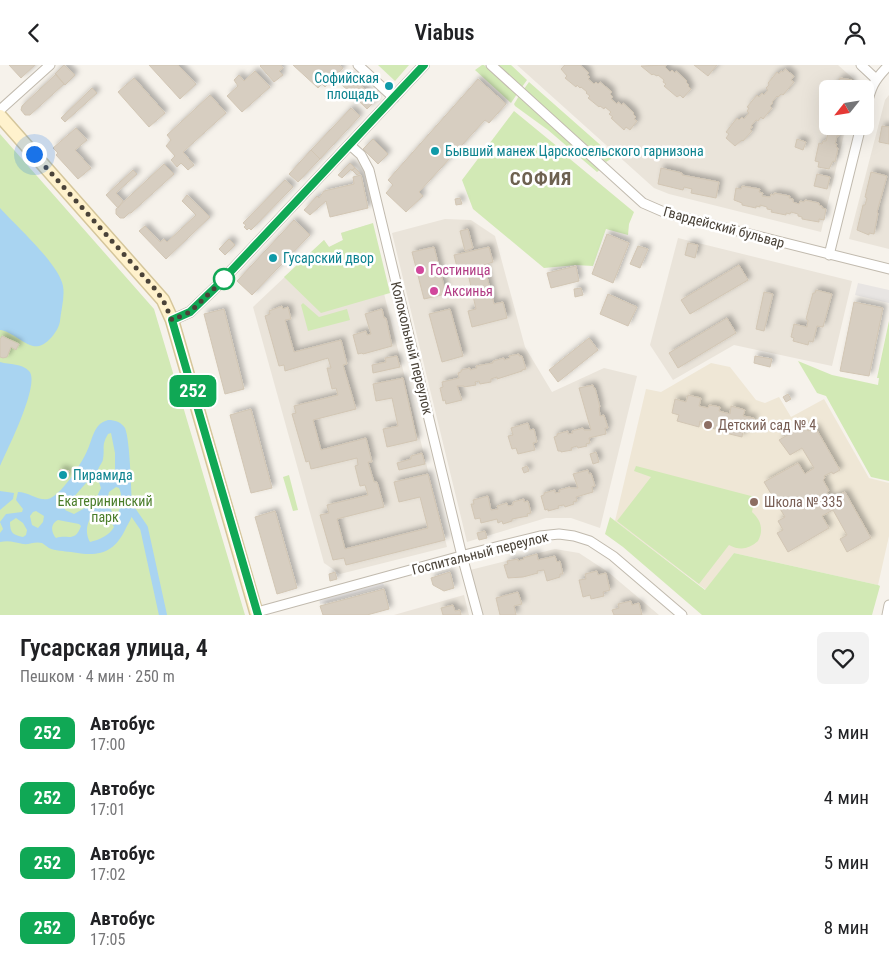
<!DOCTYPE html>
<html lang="ru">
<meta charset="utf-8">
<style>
body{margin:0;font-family:"Roboto Condensed",sans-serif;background:#f2f2f2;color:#202124;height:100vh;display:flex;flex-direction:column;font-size:19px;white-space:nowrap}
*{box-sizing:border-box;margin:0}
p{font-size:16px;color:#757577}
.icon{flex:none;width:28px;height:28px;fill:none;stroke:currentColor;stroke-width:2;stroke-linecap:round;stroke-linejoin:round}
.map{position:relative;height:550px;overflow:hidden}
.sheet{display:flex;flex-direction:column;background:#fff;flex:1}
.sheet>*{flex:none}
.badge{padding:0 10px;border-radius:8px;font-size:18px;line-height:32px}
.needle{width:32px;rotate:240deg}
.fabs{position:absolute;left:819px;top:15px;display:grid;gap:10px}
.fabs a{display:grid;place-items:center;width:55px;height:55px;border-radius:8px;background:#fff;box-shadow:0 5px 20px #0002;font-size:25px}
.you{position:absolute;width:25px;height:25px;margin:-12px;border:4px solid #fff;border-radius:50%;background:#1a73e8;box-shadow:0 0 0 8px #1a73e833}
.map>.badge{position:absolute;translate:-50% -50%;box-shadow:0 0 0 2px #fff}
.round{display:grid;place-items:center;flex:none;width:52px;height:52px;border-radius:8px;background:#f2f2f2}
.head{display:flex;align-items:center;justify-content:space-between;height:85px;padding:0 20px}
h1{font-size:24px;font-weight:600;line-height:38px}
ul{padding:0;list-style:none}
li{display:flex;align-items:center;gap:15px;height:65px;padding:0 20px}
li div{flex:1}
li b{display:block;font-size:19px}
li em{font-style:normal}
li .badge{min-width:55px;font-weight:700;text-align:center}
header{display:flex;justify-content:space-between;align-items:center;height:65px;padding:0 20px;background:#fff;font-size:22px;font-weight:600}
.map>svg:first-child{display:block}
.residential{fill:#eae4da}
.education{fill:#efe7d6}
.green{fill:#d2e9b5}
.parking{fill:#e8e5e3}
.water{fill:#a9d4f1;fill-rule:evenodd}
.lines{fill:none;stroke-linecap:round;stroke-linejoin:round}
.canal{stroke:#a9d4f1;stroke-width:8}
.building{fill:#d7cec1;stroke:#d2c6b4;filter:url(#shadow)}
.minor-casing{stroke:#c1baae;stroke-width:11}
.tertiary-casing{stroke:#c1baae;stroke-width:12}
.secondary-casing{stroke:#d5c69b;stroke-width:15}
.minor{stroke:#fff;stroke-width:9}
.tertiary{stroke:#fff;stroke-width:10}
.secondary{stroke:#fff2cd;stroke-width:12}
.line-casing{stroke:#fff;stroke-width:11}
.line{stroke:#10a855;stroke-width:8}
.walk{stroke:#4a4339;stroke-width:5;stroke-dasharray:0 9}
.culture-dot{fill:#0f9aa8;stroke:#fff;stroke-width:2}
.hotel-dot{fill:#d1479c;stroke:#fff;stroke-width:2}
.stop-dot{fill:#fff;stroke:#10a855;stroke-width:2.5}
.education-dot{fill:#8d6e63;stroke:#fff;stroke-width:2}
.labels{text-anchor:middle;stroke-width:5;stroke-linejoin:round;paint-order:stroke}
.culture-label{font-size:14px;fill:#0d838f;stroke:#fff;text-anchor:start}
.street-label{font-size:14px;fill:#4a4339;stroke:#fff}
.hotel-label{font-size:14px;fill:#b23c85;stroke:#fff;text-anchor:start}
.education-label{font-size:14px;fill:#785e54;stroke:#fff;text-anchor:start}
.park-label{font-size:14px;fill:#4b7e2b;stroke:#fff}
.district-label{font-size:19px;font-weight:bold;letter-spacing:1px;fill:#6d6150;stroke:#fff}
</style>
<header><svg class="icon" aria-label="back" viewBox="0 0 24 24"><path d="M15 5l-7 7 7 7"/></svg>Viabus<svg class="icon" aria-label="person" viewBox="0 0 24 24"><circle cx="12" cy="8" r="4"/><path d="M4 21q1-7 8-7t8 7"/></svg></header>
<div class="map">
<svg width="889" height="550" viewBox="0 0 889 550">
<defs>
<filter id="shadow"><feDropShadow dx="3.5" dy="-3.5" stdDeviation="2.5" flood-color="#0004"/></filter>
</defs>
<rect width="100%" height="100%" fill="#f6f2eb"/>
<path class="residential" d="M517 0H838L857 17 855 24H828V61H846L821 167 669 129 654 123Z
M889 30V184L849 174 885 35Z
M445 154 471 155 495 171 525 282 552 327 604 303 637 311 600 463 571 453H546L467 477 392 168Z
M367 160 447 482 340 509 324 498 253 242 324 175 329 182 343 175 341 168Z
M678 173 852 216 832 301 734 280 673 315 650 280Z
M555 484 579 488 608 507 659 550H482L470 505Z
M464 530 469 550H394Z"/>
<path class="education" d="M711 298 730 302 756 335 765 338 779 332 791 352 824 334 869 413 889 418V471L878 520 734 488 706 525 615 456 646 324 661 327Z"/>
<path class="green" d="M378 0H409L395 16Z
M482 0H484L517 29 511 38 475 5Z
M497 0H511L527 15 522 22Z
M529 17 614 92 606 97 524 24Z
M519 31 601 104 597 107 548 65 515 41 514 39Z
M514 46 564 87 570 94 634 147 629 159 628 170 606 164 593 201 576 200 544 203 473 144 462 115Z
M0 69 154 244 245 550H0Z
M373 158 390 228 321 248 284 212 324 175 329 182 343 175 341 168Z
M303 238 319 252 347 244 350 255 308 266 301 240Z
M889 256V416L871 412 826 331 817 328 798 296 832 310 878 320 879 313H877Z
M636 401 755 432 752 447C761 455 764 465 758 476 749 484 740 486 729 480L699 519 617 456 651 412 634 406Z
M289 410 298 445 293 446 283 412Z
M610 452 705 525 734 488 878 520 880 521 872 550H702L623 482 605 469Z"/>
<path class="parking" d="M858 218 889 225V238L855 230Z
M382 515 384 521 320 539 319 532Z"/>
<path class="water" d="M0 143C16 161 59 199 63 221 65 232 61 245 60 256 59 265 48 279 39 281 28 284 12 266 0 265Z
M0 297C10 300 22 298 29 306 41 318 7 385 0 401Z
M108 355C115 355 121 357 125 363 130 375 131 423 132 438 136 447 130 455 126 463 114 489 98 492 71 487 64 486 55 486 49 483 46 481 44 479 42 478 35 476 29 480 23 479 14 477 9 475 0 477V468L3 464 0 457 6 449 22 447 23 444 16 435 18 427C29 427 38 436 48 434 60 432 82 398 87 386 93 374 93 359 108 355ZM111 368 115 388V411L109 414 100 410 98 405C99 401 103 397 103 394 105 383 101 381 108 369ZM94 414 99 417 101 423 94 438 74 449 65 445V442L86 418ZM116 422 119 423C123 431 122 446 114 452L107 435 109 427ZM36 446 44 451 43 457 38 463 32 460 30 451 33 447ZM97 447 102 449C105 454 112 457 114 462 110 470 99 475 90 477 84 467 87 453 97 447ZM16 453 23 458 27 465 26 470 23 472C13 470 10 468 10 457ZM58 455 79 459 81 461C75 478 68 469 56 473 51 467 50 459 58 455Z
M0 426 14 428 13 434 0 445Z"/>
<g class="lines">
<path class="canal" d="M133 447 144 463 163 550"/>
</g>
<path class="building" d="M9 0H35L21 13Z
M64 0 75 10 65 20 55 9Z
M149 0H178L196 19 180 34Z
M261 0H281L283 3 279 6 283 10 274 17 260 1Z
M293 0H339L343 3 325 22 322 19 318 23Z
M565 0H580L589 8 587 10 590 12 588 14 594 19 596 17 598 19 600 17 612 27 610 29 613 32 611 34 617 39 618 37 622 40 623 38 634 48 633 49 636 52 634 54 637 56 630 65 626 62 624 65 611 53 613 52 609 49 611 47 605 42 604 44 600 41 599 42 588 33 590 31 586 28 587 27 581 22 580 23 577 20 576 22 565 13 567 11 561 4Z
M666 0 665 2 670 7 672 5 675 8 676 6 687 16 686 17 689 20 688 21 691 24 683 33 680 30 677 32 664 21 666 19 663 17 664 15 658 10 657 11 653 9 652 10 641 1Z
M694 0H717L708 11Z
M785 4 794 11 791 15 794 17 783 30 781 29 778 32 777 31 772 37 773 38 770 41 772 43 763 54 761 52 758 56 756 55 751 61 753 62 750 64 752 66 743 76 742 75 735 81 726 73 729 69 726 67 737 53 739 55 742 52 744 54 749 48 747 46 749 43 747 42 757 30 759 32 762 28 764 30 768 25 766 23 769 20 768 18 777 7 779 9 781 6 783 7Z
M255 6 270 22 242 47 227 31 238 21 234 15 239 10 244 16Z
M56 9 64 19 30 50H25L21 45 22 41Z
M351 11 376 35 367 44 342 20Z
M134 13 165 48 149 62 118 27Z
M840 13 852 15 851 20 854 21 853 24H833L834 20H836L837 16 839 17Z
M478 14 506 39 489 58 485 55 419 127 423 131 406 147 386 128 393 120 388 115Z
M92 23 97 28 65 57 61 53Z
M210 30 226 48 183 87 194 100 188 105 181 98 177 102 171 95 175 91 166 81 171 75 167 70Z
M351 43 360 51 320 94 311 85Z
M826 49 828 61H844L842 67H840L839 71H837L835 79H837L836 82 838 83 835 97 833 96 829 104 818 102 819 97 815 96 819 78 822 79 823 76H826L828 68H824L825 64H823Z
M882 61 889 62V79L879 77Z
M76 63 87 75 75 85 91 103 78 114 56 90 58 88 53 83Z
M373 74 388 89 378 99 363 84Z
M797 74 806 77 803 85 795 82Z
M311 85 320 94 298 117 289 109Z
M350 98 355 103 352 106 351 104 342 113 338 110Z
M164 99 174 109 131 148H129L124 153H120L116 149V144Z
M355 103 360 108 357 110 352 105Z
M661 103 682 108V110L719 117 716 133 691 128 692 124 684 122 683 125 658 119Z
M133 105 137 109 116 128 123 136 118 143 106 130Z
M871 107 887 111 877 147 878 148 874 169 869 168V170L857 165 863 140H865L867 133 865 132Z
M817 109 830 112 827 124 814 121Z
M361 110 368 143 330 152 326 136 310 150 304 145 317 131 319 133 324 126 354 119 353 112Z
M285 115 293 122 251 165 249 163 247 165 244 162 246 160 243 158Z
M742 121 760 124 759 127 763 128 762 131 770 132 771 129 774 130V128L790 131 789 133 793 134V137L799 139 800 136 804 137 805 135 819 138V140L822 141V143L826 144 824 155 819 154V157L802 154V152L798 151V149L791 147 790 149 786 148V150L771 147 772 145 767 144V142L760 140V142L756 141V143L742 140V138L734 135 736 123 741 124Z
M187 130 210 152 166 194 139 166 145 161 160 177 164 174 167 177 196 150 182 136Z
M460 133 462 139 456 140 455 134Z
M294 155 310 170 252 230 237 216Z
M468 164 473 183 465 186 460 166Z
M607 169 629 178 613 218 592 209Z
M229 174 235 180 225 190 219 184Z
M688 178 698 180 695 193 685 190Z
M638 181 648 184 640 203 630 199Z
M434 182 446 229 424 234 412 187Z
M489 182 493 197 484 200 494 239 503 237 507 253 472 262 468 246 476 244 467 204 458 206 454 190Z
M739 200 748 215 690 249 681 235Z
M576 201 579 216 551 223 547 208Z
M581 223 583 230 575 232 574 224Z
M816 225 832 229 823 262 817 261 813 277 809 276 808 280 793 276 794 273 791 272 794 259 807 262 808 255 806 254 813 228H815Z
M764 227 773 229 764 266 756 264Z
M608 229 637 242 628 261 600 249Z
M854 237 883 243 869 311 840 306Z
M282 241 283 244 288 242 291 254 285 255 294 287 341 275 347 299 343 300 356 344 313 355 321 385 366 373 372 397H368L374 417H377L384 442 337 454 345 484 428 463 420 432 399 437 394 417 428 409 445 475 346 500 344 493 333 495 320 450 329 448 327 440 368 430 365 420 360 421 355 401 358 400 357 393 311 404 309 396 306 397 292 349 296 348 294 341 338 330 336 323 332 324 327 303H331L328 293 285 306 284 300 279 301 265 251 270 249 269 246Z
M224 244 244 324 225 329 204 249Z
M382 244 384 253H386L392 281 363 289 362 288 358 289 353 270 366 266 367 270 371 269 365 249Z
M450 244 463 291 442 297 429 249Z
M727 253 736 268 678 303 669 288Z
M2 271 19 279 16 285 11 282 7 292 3 293 0 292V274Z
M589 273 598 285 558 317 549 305Z
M519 289V291H522L526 304 522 305V306L497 314V312L491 314V317L480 319 479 316 475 317 476 320 464 322V321H457L462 335 446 339 445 335 443 336 440 323 443 322 442 317 459 313 458 308 461 307V305L470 303V305L477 303 476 301 493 298V296L504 293V295L510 293 509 291Z
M397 291 400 302 373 308 372 300 386 297 385 293Z
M755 291 772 294 770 302 754 298Z
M403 313 417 375 387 382 383 364 398 361 392 333 376 336 373 319Z
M593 320 594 323H595L600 342 599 343 600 351 604 350 608 363H605L606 369 589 373 590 378 586 379 587 381 578 383 577 381 571 383 572 385 561 387V386H558L554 372 557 371V369L568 366V369L573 368 572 366 583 363 584 365H591L579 323Z
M788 329 791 334 786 337 783 332Z
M688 330 701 333 699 341 708 343 709 340 720 342 719 346 730 349 731 341 745 345 743 351 754 353 750 367 743 366 742 372 721 367 722 362 716 360 715 364 703 361 704 357 700 356 699 362 677 356 679 350 672 348 675 334 686 337Z
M251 344 272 423 251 428 230 350Z
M528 358 530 365 534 364 537 377 533 378 535 385 518 389 516 383 512 384 508 371 513 370 511 363Z
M805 360 808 366 815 362 840 405 833 409 832 407 824 411 825 413 823 415 829 426 827 427 831 433 845 427 871 473 847 487 840 474 847 470 833 445 822 451 829 463 788 487 777 468 783 465 778 456 785 452 764 417 798 398 805 409 814 403 802 383 790 390 779 375Z
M596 387 599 397 593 399 590 389Z
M422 388 425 399 399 405 397 398 411 394V391Z
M527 401 529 406 524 408 522 403Z
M60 404 69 406 66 414 58 412Z
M588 405 589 409 591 408 595 421 592 422 593 427 576 432 577 436 573 437 574 439 565 442 564 440 558 441 559 443 548 446V444L545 445 541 431 544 430V428L555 425V428L560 427 559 425 570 422 571 423H578L573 409Z
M488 431 491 445 498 444 497 441 507 438 508 441 513 440V437L524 434V437L528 436 531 448 527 449 528 451 512 454V456L503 459 502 456 498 458 497 454 481 458 480 453 475 454 471 439H474L473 435Z
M275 446 297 523 277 529 255 452Z
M485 466 487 473 479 475 477 468Z
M537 489 538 495 555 491 557 497 560 496 563 509H560V512L547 516 544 505 537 506 538 508 523 512 508 513 504 500 508 499 507 496 518 494V496L524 494 523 493Z
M597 506 598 510 606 508 610 525 603 527 604 531 591 534 590 530 583 532 579 515 586 514 585 509Z
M335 507 337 514 330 516 329 509Z
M450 507 454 523 444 526 433 520 431 513Z
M384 524 389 544 367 550H323L320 541Z
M518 527 522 539 514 541 516 550H500L496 533Z
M631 536 632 540 639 538 642 550H614L612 545 619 543 618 539Z
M453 540 455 546 460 545 461 550H443L441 543Z"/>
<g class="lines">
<g class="minor-casing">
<path id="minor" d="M358 0 394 33
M491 0 643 138 666 148 889 204
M861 0 876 14
M0 45 50 0
M865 46C871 23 872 17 889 0
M350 80 361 90 369 105 462 491 478 550
M829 190 861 61
M257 547 472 488 540 471 559 469 574 471 590 476 613 491 682 550
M887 550 889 540"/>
</g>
<g class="tertiary-casing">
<path id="tertiary" d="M172 255 190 247 218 220 424 0"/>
</g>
<g class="secondary-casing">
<path id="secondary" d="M0 51 163 235 172 255 257 550"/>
</g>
<use href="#minor" class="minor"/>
<use href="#tertiary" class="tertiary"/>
<use href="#secondary" class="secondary"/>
</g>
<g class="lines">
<g class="line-casing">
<path id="line" d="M258 550 172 255 190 247 218 220 424 0"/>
</g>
<use href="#line" class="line"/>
<path class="walk" d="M34 89 155 224 163 235 172 255 190 247 224 214"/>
</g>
<g class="culture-dot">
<circle cx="389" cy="21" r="5"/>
<circle cx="435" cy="86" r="5"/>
<circle cx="273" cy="193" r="5"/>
<circle cx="63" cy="410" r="5"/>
</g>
<g class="hotel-dot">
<circle cx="420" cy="205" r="5"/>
<circle cx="434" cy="226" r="5"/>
</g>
<circle class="stop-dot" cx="224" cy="214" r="10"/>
<g class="education-dot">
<circle cx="708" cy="360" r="5"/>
<circle cx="754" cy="437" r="5"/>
</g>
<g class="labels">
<g class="culture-label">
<text x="379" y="18" text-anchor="end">Софийская<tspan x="379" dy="16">площадь</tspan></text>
<text x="445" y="91">Бывший манеж Царскосельского гарнизона</text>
<text x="283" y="198">Гусарский двор</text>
<text x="73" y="415">Пирамида</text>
</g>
<g class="street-label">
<text transform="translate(724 162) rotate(15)" y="5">Гвардейский бульвар</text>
<text transform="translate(412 283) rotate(76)" y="5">Колокольный переулок</text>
<text transform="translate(480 488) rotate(-14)" y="5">Госпитальный переулок</text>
</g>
<g class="hotel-label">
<text x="430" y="210">Гостиница</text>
<text x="444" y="231">Аксинья</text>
</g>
<g class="education-label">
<text x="718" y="365">Детский сад № 4</text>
<text x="764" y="442">Школа № 335</text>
</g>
<g class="park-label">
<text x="105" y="441">Екатерининский<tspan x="105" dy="16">парк</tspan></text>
</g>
<g class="district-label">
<text x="541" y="120">СОФИЯ</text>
</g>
</g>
</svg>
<div class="fabs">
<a><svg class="needle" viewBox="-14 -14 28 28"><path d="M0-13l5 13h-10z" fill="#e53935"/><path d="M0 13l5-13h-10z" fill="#757577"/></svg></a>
</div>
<div class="you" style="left:34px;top:89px"></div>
<b class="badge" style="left:193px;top:326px;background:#10a855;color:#fff">252</b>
</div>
<section class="sheet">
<div class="head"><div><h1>Гусарская улица, 4</h1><p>Пешком · 4 мин · 250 m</p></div><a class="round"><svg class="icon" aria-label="heart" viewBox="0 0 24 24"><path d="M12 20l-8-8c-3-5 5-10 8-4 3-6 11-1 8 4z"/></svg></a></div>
<ul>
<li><span class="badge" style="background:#10a855;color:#fff">252</span><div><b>Автобус</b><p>17:00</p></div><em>3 мин</em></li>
<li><span class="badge" style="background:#10a855;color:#fff">252</span><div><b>Автобус</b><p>17:01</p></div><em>4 мин</em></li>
<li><span class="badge" style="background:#10a855;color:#fff">252</span><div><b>Автобус</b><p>17:02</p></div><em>5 мин</em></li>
<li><span class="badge" style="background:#10a855;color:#fff">252</span><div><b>Автобус</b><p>17:05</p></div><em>8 мин</em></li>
</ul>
</section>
